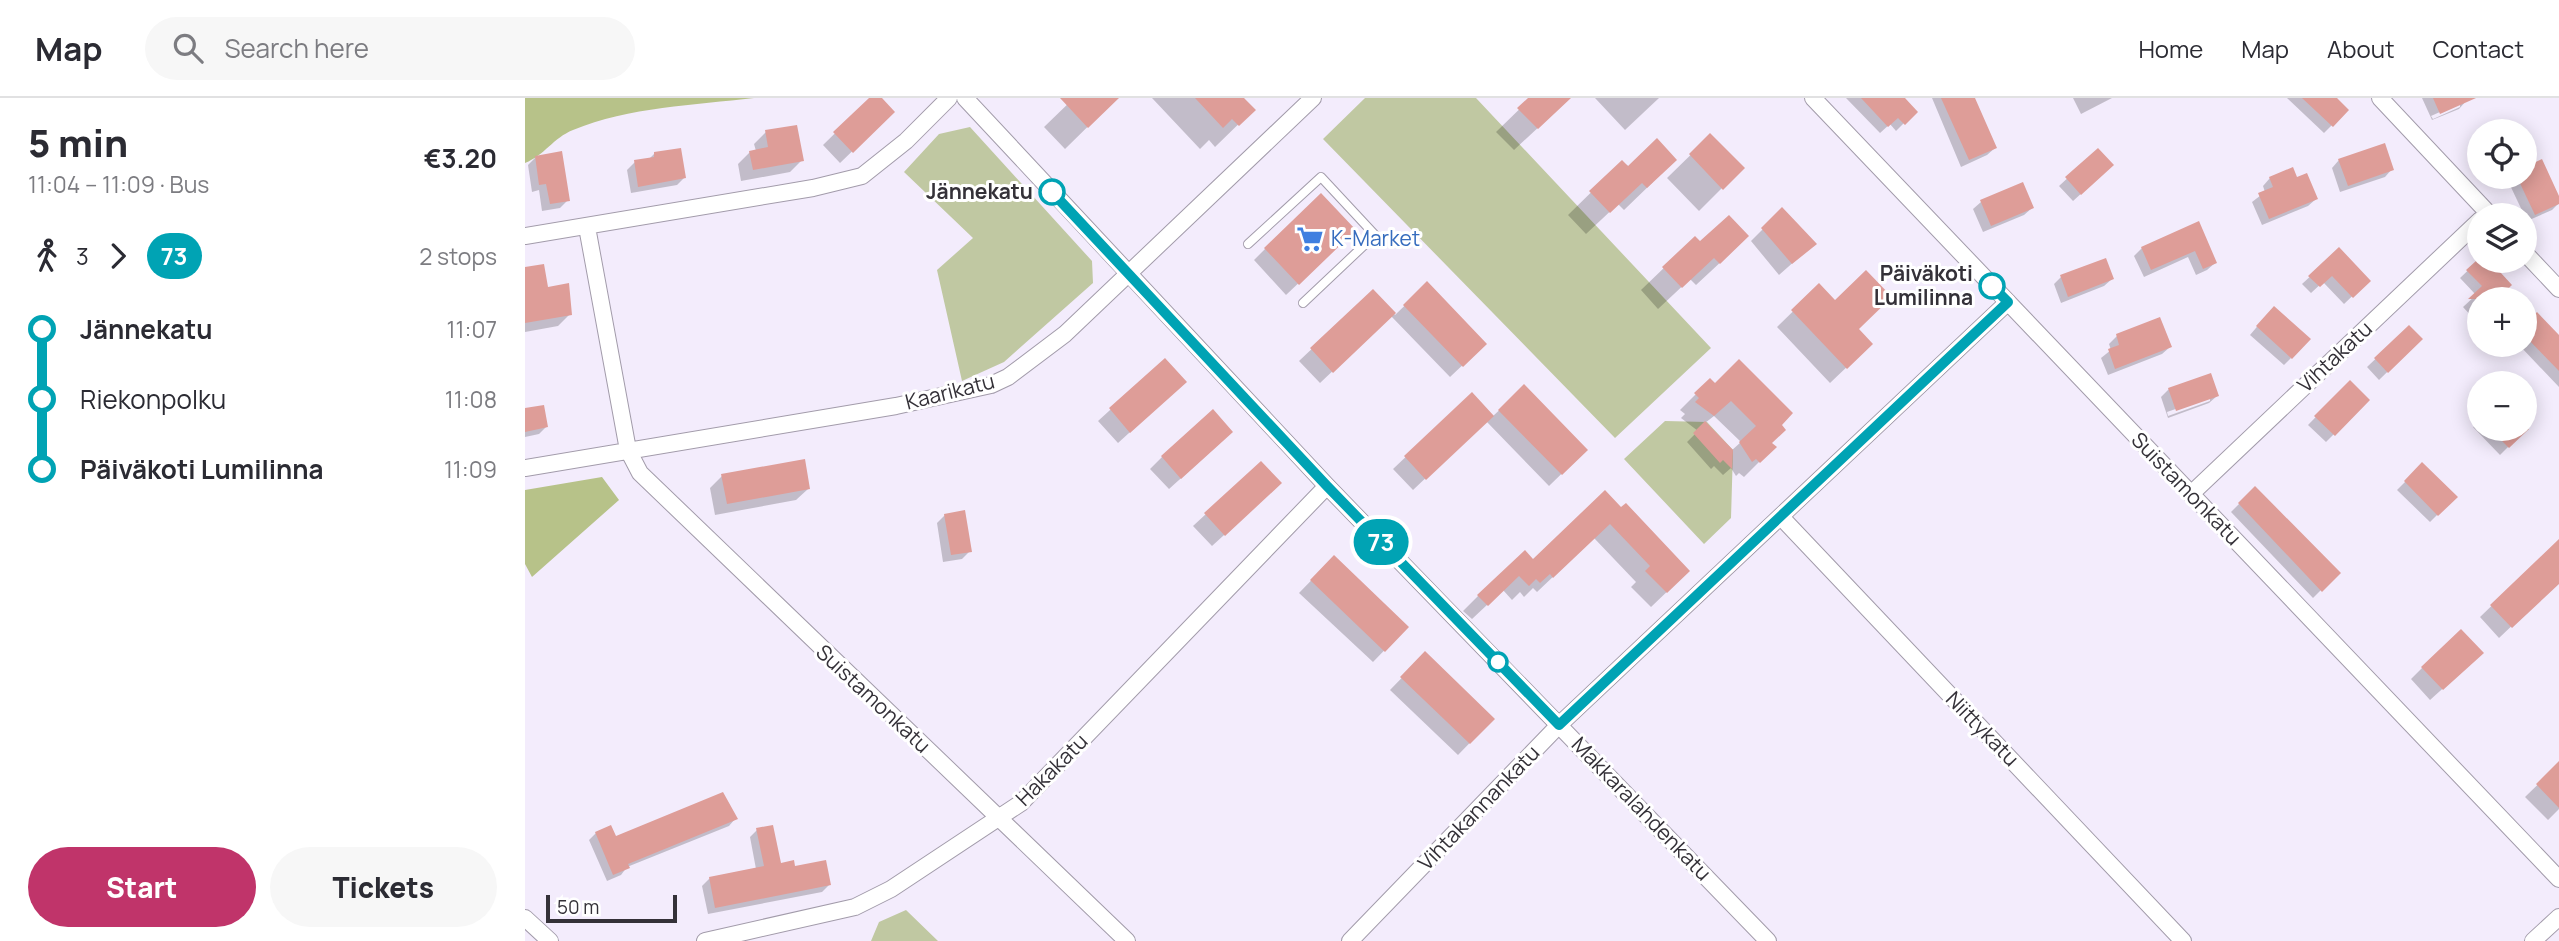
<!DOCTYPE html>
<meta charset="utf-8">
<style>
body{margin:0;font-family:Manrope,sans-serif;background:#f7f7f7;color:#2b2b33;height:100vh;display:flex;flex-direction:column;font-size:26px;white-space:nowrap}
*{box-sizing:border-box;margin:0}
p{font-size:23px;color:#7c7c81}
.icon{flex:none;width:38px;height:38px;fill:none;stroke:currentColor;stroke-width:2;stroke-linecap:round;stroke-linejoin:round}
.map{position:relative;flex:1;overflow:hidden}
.panel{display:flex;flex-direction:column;background:#fff;width:525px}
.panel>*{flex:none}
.badge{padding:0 14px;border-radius:23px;font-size:24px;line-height:46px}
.fabs{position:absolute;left:1942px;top:21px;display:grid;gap:14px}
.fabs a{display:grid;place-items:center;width:70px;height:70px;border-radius:50%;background:#fff;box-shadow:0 4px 18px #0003;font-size:35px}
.scale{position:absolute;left:21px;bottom:18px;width:131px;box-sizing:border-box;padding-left:7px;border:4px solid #343138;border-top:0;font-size:19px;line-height:24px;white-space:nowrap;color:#343138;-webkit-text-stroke:5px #fff;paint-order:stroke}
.map>.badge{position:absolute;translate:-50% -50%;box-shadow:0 0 0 4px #fff}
.legs{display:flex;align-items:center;gap:10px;height:77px;padding:0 28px;font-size:23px}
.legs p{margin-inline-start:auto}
.headline{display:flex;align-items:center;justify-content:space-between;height:119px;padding:0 28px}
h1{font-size:38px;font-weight:800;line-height:52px}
.action{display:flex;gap:14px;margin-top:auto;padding:14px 28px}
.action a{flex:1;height:80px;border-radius:42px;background:#c0346a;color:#fff;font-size:28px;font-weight:800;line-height:80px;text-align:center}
.action a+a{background:#f7f7f7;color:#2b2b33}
ul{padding:0 28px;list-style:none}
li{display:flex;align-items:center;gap:24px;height:70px;font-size:26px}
li i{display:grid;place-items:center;width:10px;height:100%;margin:0 9px;background:currentColor}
li i::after{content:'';width:18px;height:18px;margin:-9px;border:5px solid;border-radius:50%;background:#fff}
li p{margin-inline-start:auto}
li:first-child i{background:linear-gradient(#0000 50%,currentColor 0)}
li:last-child i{background:linear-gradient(currentColor 50%,#0000 0)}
header{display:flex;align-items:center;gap:42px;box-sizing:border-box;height:98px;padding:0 35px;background:#fff;border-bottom:2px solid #e1e1e2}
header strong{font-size:33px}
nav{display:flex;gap:38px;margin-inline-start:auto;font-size:24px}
.search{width:490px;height:63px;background:#f7f7f7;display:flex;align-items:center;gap:18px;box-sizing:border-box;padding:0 24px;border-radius:38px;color:#7c7c81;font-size:26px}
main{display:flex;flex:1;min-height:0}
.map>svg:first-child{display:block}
.green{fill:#c0c8a2}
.forest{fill:#b7c289}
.shadow{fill:#0003;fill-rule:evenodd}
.building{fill:#de9d98}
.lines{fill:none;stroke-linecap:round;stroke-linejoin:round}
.service-casing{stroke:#a29baa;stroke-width:10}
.minor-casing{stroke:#a29baa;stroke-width:18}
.service{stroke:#fff;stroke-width:8}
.minor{stroke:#fff;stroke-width:16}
.line-1-casing{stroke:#fff;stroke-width:16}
.line-1{stroke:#00a3b4;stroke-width:10}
.stop-1-dot{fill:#fff;stroke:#00a3b4;stroke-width:3.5}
.labels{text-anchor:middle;stroke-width:6;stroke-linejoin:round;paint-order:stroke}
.stop-label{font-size:21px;font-weight:bold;fill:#343138;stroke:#fff;text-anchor:end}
.shop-label{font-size:21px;fill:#366cbe;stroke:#fff;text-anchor:start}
.street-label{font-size:21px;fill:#343138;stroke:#fff}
</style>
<header>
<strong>Map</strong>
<div class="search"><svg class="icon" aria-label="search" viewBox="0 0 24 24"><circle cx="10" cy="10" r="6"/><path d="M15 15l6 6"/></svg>Search here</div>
<nav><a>Home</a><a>Map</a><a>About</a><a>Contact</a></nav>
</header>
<main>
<section class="panel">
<div class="headline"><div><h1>5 min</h1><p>11:04 – 11:09 · Bus</p></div><b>€3.20</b></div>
<div class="legs"><svg class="icon" aria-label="walk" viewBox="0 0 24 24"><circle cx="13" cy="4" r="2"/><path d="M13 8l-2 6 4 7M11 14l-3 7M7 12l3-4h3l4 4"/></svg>3<svg class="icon" aria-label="forward" viewBox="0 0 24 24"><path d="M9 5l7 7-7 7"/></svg><b class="badge" style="background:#00a3b4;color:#fff">73</b><p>2 stops</p></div>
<ul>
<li><i style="color:#00a3b4"></i><b>Jännekatu</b><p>11:07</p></li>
<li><i style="color:#00a3b4"></i><span>Riekonpolku</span><p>11:08</p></li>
<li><i style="color:#00a3b4"></i><b>Päiväkoti Lumilinna</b><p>11:09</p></li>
</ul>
<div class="action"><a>Start</a><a>Tickets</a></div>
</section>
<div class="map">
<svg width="2034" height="843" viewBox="0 0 2034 843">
<rect width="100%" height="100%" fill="#f3ecfc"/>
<path class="green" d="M840 0H951L1186 250 1090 340 798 41Z
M445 29 567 163 568 185 479 264 437 283 412 172 448 140 379 74 414 36Z
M1140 323 1182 324 1208 352 1206 420 1179 446 1099 361Z
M381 812 413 843H346L354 824Z"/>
<path class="forest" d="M0 0H229C170 7 104 9 48 32 28 40 20 57 0 65Z
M77 379 94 402 7 479 0 466V392Z"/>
<path class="shadow" d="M346 0H354L368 14 315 65 298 47Z
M549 0H592L540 51 519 29Z
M627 0H717L728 12 690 49 684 42 675 51Z
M1006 0H1045L989 52 971 34Z
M1070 0H1134L1100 32Z
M1321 0H1378L1391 13 1371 33 1365 26 1355 35Z
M1407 0H1449L1470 50 1462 57 1436 69Z
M1548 0H1587L1556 16Z
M1762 0H1810L1822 12 1799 35Z
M1897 0H1940L1941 3 1934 11 1907 22ZM1935 5V9L1908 21 1906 18Z
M241 34 277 62 265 74 216 83 213 66 225 54 231 53 229 46Z
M1185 38 1217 70 1174 113 1142 80Z
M1573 52 1579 75 1548 103 1534 88Z
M129 56 159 80 152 87 106 95 102 72 110 64 123 62Z
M11 59 43 102 35 110 17 113 14 92 7 94 3 67Z
M1814 62 1867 71 1860 79 1815 94 1807 70Z
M1097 64 1128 84 1099 112 1093 106 1061 136 1043 117Z
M1987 79H2000L2034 105 2027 112 2002 123 1983 83Z
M1745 80 1771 81 1791 101 1783 108 1737 127 1727 104 1740 94 1738 88Z
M1456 104 1507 110 1499 117 1458 134 1448 111Z
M1257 112 1289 146 1254 177 1226 143Z
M1673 126 1690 165 1682 172 1671 177 1663 159 1619 179 1609 158 1617 150Z
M1170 140 1199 161 1171 187 1165 181 1133 211 1116 192Z
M817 144 761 197 729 162 740 151Z
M1814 152 1843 183 1819 206 1798 184 1786 195 1777 186Z
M1955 161 1962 163 1985 187 1970 201H1955V215L1949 221 1938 209 1951 197 1935 180Z
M0 171 45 216 33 228 0 234Z
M1536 179 1587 181 1579 188 1536 205 1529 186Z
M902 186 960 246 925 279 866 218 795 285 774 263 848 193 870 217Z
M1294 188 1346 246 1305 285 1252 229Z
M1742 217 1766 260 1759 267 1725 237Z
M2000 228 2034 239V289L1994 247H2000Z
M1884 229 1896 241 1854 282 1842 269Z
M1592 238 1645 249 1637 256 1583 277 1576 260 1586 252 1584 246Z
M640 262 648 295 593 345 573 323Z
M1185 282 1254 327 1245 346 1249 349 1219 379 1214 375 1211 378 1206 370 1198 377 1189 368 1186 371 1162 344 1173 333 1156 320 1160 316 1155 312ZM1189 318 1216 344 1206 353 1180 325Z
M1825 284 1843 302 1801 344 1783 327Z
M999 289 1061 352 1024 388 961 323 888 392 868 371 946 297 967 319Z
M1644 291 1692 298 1684 305 1643 320 1636 299ZM1685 299V303L1643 318 1642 314Z
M0 312 21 329 14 336 0 339Z
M1955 323V331H2001L1975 357 1948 329Z
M694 346 644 391 625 371 637 359Z
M736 365 743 397 687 448 668 428Z
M1897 367 1930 399 1905 424 1872 392Z
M197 378 283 391 271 402 190 417 185 390Z
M1730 390 1813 475 1788 500 1706 414Z
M1096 412 1148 488 1126 509 1106 489 1111 484 1069 440 1012 494 1008 490 999 499 995 494 987 502 978 492 947 521 938 513 953 498 1008 463Z
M420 417 445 453 437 461 418 464 412 425Z
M2034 443V483L1974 540 1955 519Z
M809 459 882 529 848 564 774 495Z
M900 556 968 621 933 657 865 592Z
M1945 566 1905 602 1886 581 1897 570Z
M2034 666V711L2023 722 2000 699Z
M210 721 204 728 102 769 96 777 82 783 64 742 71 735 90 740Z
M232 732 254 767 269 770 304 787 297 794 183 816 177 788 185 780 231 771 225 739Z"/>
<path class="building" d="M344 0H357L370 14 328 55 308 34Z
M535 0H594L563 30Z
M670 0H719L731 12 714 28 707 21 698 30Z
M1003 0H1046L1013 31 992 10Z
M1336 0H1380L1393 14 1380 27 1373 20 1363 29Z
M1416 0H1450L1472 50 1444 62Z
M1777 0H1812L1824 12 1808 29Z
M1908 0H1951L1915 16Z
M272 27 279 63 228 72 224 53 243 49 240 32Z
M1185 35 1220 70 1198 92 1164 56Z
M1132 40 1152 62 1122 90 1117 85 1085 115 1064 93 1097 62 1103 68Z
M1860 45 1869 72 1823 88 1813 61Z
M156 50 161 80 113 89 109 62 129 59V54Z
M1573 50 1589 67 1556 97 1540 79Z
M37 53 45 103 25 106 21 86 14 87 10 58Z
M2017 61 2034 98V106L2010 117 1992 79H2000V69Z
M1768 69 1772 79 1782 75 1793 101 1744 121 1733 95 1748 89 1744 79Z
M1498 84 1509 110 1466 128 1455 102Z
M796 95 831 132 774 187 739 150Z
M1257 109 1292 146 1267 166 1236 130Z
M1204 117 1224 138 1195 166 1189 160 1157 190 1137 169 1170 138 1175 143Z
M1674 123 1692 165 1678 171 1670 153 1626 172 1616 149Z
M1814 149 1846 183 1828 200 1807 178 1795 189 1783 178Z
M1581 160 1589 181 1543 199 1535 177Z
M1951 163H1965L1987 187 1972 201H1943L1957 188 1941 172Z
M19 166 23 189 44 185 47 217 0 225V169Z
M1341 172 1367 199 1334 231 1348 246 1322 271 1266 212 1294 185 1310 202Z
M902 183 962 246 938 269 878 207Z
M848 191 871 215 808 275 785 250Z
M1749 208 1786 241 1767 261 1731 228Z
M2012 214 2034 237V273L2000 238V226Z
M1635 219 1647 249 1590 271 1583 251 1594 247 1591 236Z
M1884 227 1898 241 1863 275 1849 260Z
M640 260 662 284 605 335 584 310Z
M1214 261 1268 315 1257 327 1261 332 1247 345 1252 349 1235 365 1231 361 1227 364 1214 344 1231 328 1206 303 1189 318 1170 304 1174 300 1169 295 1185 280 1190 285Z
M1686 275 1694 298 1651 313 1643 290Z
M1825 282 1845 302 1810 338 1789 318Z
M999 286 1063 352 1037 377 973 312Z
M947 294 969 318 901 382 879 358Z
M19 307 23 329 0 334V310Z
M688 311 708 334 656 381 636 358Z
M1180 323 1208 352 1207 371 1198 362 1195 365 1168 335Z
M1965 331H2004L1984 350Z
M280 361 285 391 202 406 196 376Z
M736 363 757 385 700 438 679 415Z
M1897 364 1933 399 1913 418 1879 383Z
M1730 388 1816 475 1797 494 1713 405Z
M1080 392 1096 409 1101 405 1165 473 1142 495 1120 473 1125 468 1085 426 1028 480 1025 476 1015 485 1011 481 1004 488 994 478 963 508 952 497 1000 452 1008 461Z
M440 412 447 454 426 457 419 416Z
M2034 441V486L1987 530 1965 507Z
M809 457 884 529 860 554 785 482Z
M1936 531 1959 555 1918 592 1896 569Z
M900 553 970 621 945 646 875 579Z
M2034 663V710L2011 686Z
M198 694 213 721 103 766 105 770 88 777 70 734 86 727 91 738Z
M248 727 256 765 269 762 270 768 301 762 306 787 190 810 184 779 239 768 231 730Z"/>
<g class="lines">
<g class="service-casing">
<path id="service" d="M723 146 796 79 850 137 778 205"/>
</g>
<g class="minor-casing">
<path id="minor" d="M440 0 802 388 1243 843
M1288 0 2034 781
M1855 0 1965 117
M62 129 103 352 115 375 602 843
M0 138 288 90 337 78 381 43 424 0
M2000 155 2034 191
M0 370 371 308 466 287 483 279 540 236 788 0
M1666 396 1955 122
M1256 419 1658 843
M0 820 25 843
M180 843 330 809 366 791 496 705 802 388
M825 843 1034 627 1483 204
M2008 843 2034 819"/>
</g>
<use href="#service" class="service"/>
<use href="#minor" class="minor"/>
</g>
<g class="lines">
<g class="line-1-casing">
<path id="line-1" d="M527 94 802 388 1034 627 1483 204 1467 188"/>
</g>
<use href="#line-1" class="line-1"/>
</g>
<defs>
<g id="supermarket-bare" transform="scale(2.1)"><path d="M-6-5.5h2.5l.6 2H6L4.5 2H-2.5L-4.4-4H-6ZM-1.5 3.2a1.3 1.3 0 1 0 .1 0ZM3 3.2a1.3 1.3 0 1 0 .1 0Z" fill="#3f7fe0" stroke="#fff" stroke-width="2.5" paint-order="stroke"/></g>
</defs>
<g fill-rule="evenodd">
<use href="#supermarket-bare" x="785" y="141"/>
</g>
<g class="stop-1-dot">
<circle cx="527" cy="94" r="12"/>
<circle cx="1467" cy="188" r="12"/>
<circle cx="973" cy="564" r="9"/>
</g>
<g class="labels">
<g class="stop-label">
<text x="508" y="101">Jännekatu</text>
<text x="1448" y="183">Päiväkoti<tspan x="1448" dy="24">Lumilinna</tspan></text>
</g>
<g class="shop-label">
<text x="806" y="148">K-Market</text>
</g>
<g class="street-label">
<text transform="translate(1810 259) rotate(-43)" y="7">Vihtakatu</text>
<text transform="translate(425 294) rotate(-14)" y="7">Kaarikatu</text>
<text transform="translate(1661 391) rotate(46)" y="7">Suistamonkatu</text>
<text transform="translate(348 601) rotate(43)" y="7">Suistamonkatu</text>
<text transform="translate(1457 631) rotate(46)" y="7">Niittykatu</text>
<text transform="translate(527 672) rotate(-45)" y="7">Hakakatu</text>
<text transform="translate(954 710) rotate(-46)" y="7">Vihtakannankatu</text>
<text transform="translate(1116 711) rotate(46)" y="7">Makkaralahdenkatu</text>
</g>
</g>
</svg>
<div class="fabs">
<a><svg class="icon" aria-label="locate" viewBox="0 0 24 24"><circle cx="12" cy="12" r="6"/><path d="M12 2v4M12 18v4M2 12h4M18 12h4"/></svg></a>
<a><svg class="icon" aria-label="layers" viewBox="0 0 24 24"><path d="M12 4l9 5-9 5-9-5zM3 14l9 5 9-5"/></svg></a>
<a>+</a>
<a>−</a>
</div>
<div class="scale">50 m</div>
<b class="badge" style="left:856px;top:444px;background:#00a3b4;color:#fff">73</b>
</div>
</main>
